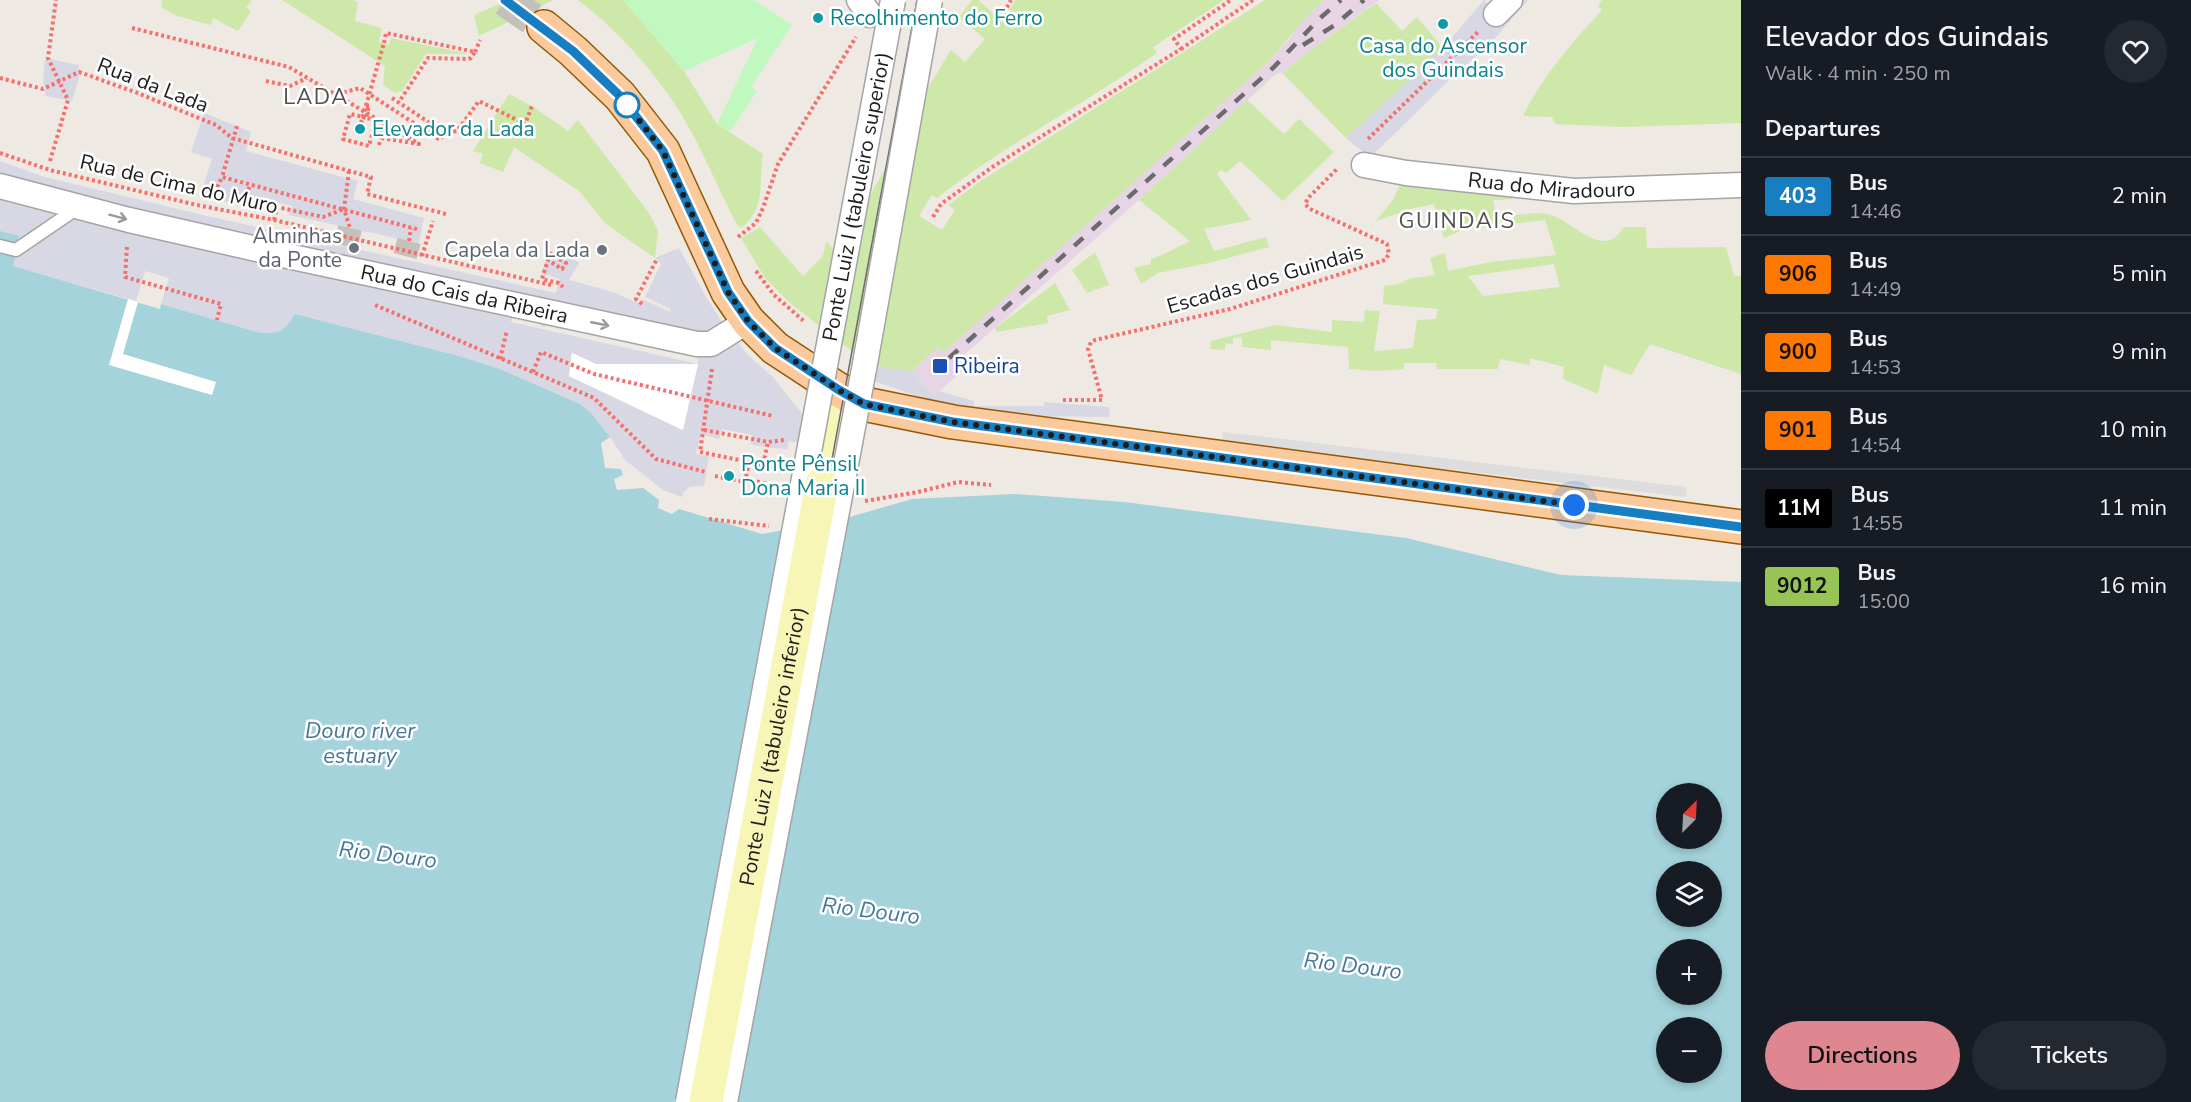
<!DOCTYPE html>
<meta charset="utf-8">
<style>
body{margin:0;font-family:"Nunito Sans",sans-serif;background:#242831;color:#f1f3f6;height:100vh;display:flex;flex-direction:column;font-size:22px;white-space:nowrap}
*{box-sizing:border-box;margin:0}
p{font-size:20px;color:#9ea1a6}
.icon{flex:none;width:33px;height:33px;fill:none;stroke:currentColor;stroke-width:2;stroke-linecap:round;stroke-linejoin:round}
.map{position:relative;flex:1;overflow:hidden}
.details{display:flex;flex-direction:column;background:#171b24;width:450px}
.details>*{flex:none}
.badge{padding:0 12px;border-radius:4px;font-size:21px;line-height:39px}
.needle{width:39px;rotate:24deg}
.fabs{position:absolute;left:1656px;top:783px;display:grid;gap:12px}
.fabs a{display:grid;place-items:center;width:66px;height:66px;border-radius:50%;background:#171b24;box-shadow:0 3px 9px #0003;font-size:30px}
.you{position:absolute;width:30px;height:30px;margin:-15px;border:4px solid #fff;border-radius:50%;background:#1a73e8;box-shadow:0 0 0 9px #1a73e833}
.map>.badge{position:absolute;translate:-50% -50%;box-shadow:0 0 0 3px #fff}
h2{padding:0 24px;font-size:22px;line-height:54px}
.round{display:grid;place-items:center;flex:none;width:63px;height:63px;border-radius:32px;background:#242831}
.summary{display:flex;align-items:center;justify-content:space-between;height:102px;padding:0 24px}
h1{font-size:28px;font-weight:600;line-height:45px}
.action{display:flex;gap:12px;margin-top:auto;padding:12px 24px}
.action a{flex:1;height:69px;border-radius:36px;background:#de8790;color:#111;font-size:24px;font-weight:600;line-height:69px;text-align:center}
.action a+a{background:#242831;color:#f1f3f6}
ul{padding:0;list-style:none}
li{display:flex;align-items:center;gap:18px;height:78px;padding:0 24px;border-top:2px solid #363941}
li div{flex:1}
li b{display:block;font-size:22px}
li em{font-style:normal}
li .badge{min-width:66px;font-weight:700;text-align:center}
main{display:flex;flex:1;min-height:0}
.map>svg:first-child{display:block}
.industrial{fill:#e7d5e5}
.grass{fill:#cde8a9;fill-rule:evenodd}
.park{fill:#c0f8c0}
.parking{fill:#ddd}
.plaza{fill:#d7d8e4;fill-rule:evenodd}
.water{fill:#a4d3db;fill-rule:evenodd}
.pier{fill:#fff}
.lines{fill:none;stroke-linecap:round;stroke-linejoin:round}
.street-tunnel{stroke:#c4c0bb;stroke-width:24;stroke-dasharray:24 12;stroke-linecap:butt}
.primary-tunnel{stroke:#c4c0bb;stroke-width:33;stroke-dasharray:33 16;stroke-linecap:butt}
.lane-casing{stroke:#a4a4a4;stroke-width:15}
.street-casing{stroke:#a4a4a4;stroke-width:27}
.secondary-casing{stroke:#6e7206;stroke-width:36}
.primary-casing{stroke:#945802;stroke-width:36}
.path{stroke:#f76e6b;stroke-width:4;stroke-dasharray:3 3;stroke-linecap:butt}
.lane{stroke:#fff;stroke-width:12}
.street{stroke:#fff;stroke-width:24}
.secondary{stroke:#f8f6b7;stroke-width:33}
.primary{stroke:#faca9c;stroke-width:33}
.tram{stroke:#6b6b6b;stroke-width:1.5}
.rail{stroke:#6b6b6b;stroke-width:4.5;stroke-dasharray:12 12;stroke-linecap:butt}
.street-bridge-casing{stroke:#a4a4a4;stroke-width:27;stroke-linecap:butt}
.secondary-bridge-casing{stroke:#6e7206;stroke-width:36;stroke-linecap:butt}
.path-bridge{stroke:#f76e6b;stroke-width:4;stroke-dasharray:3 3;stroke-linecap:butt}
.street-bridge{stroke:#fff;stroke-width:24}
.secondary-bridge{stroke:#f8f6b7;stroke-width:33}
.oneway{stroke:#999}
.line-casing{stroke:#fff;stroke-width:14}
.line{stroke:#187ec2;stroke-width:9}
.walk{stroke:#1d1d1d;stroke-width:6;stroke-dasharray:0 10.8}
.culture-dot{fill:#0f9aa8;stroke:#fff;stroke-width:2}
.stop-dot{fill:#fff;stroke:#187ec2;stroke-width:3}
.worship-dot{fill:#6b7280;stroke:#fff;stroke-width:2}
.transit-dot{fill:#1a4fb4;stroke:#fff;stroke-width:2}
.labels{text-anchor:middle;stroke-width:5;stroke-linejoin:round;paint-order:stroke}
.culture-label{font-size:21px;fill:#0d838f;stroke:#fff;text-anchor:start}
.street-label{font-size:21px;fill:#1d1d1d;stroke:#fff}
.worship-label{font-size:21px;fill:#5b616d;stroke:#fff;text-anchor:end}
.transit-label{font-size:21px;fill:#164399;stroke:#fff;text-anchor:start}
.neighbourhood-label{font-size:22px;letter-spacing:1.5px;fill:#505050;stroke:#fff}
.water-label{font-size:22px;font-style:italic;fill:#45789c;stroke:#fff}
</style>
<main>
<div class="map">
<svg width="1741" height="1102" viewBox="0 0 1741 1102">
<rect width="100%" height="100%" fill="#eee9e3"/>
<path class="industrial" d="M1324 0H1379L1305 54 1282 73 1275 75 1139 200 954 364 961 372 934 396 912 371 938 347 943 352 1269 61 1289 39 1307 14Z"/>
<path class="grass" d="M162 0H252L246 8 251 11 238 31 213 18 211 25 177 16 161 7Z
M282 0H352L358 2 355 21 382 28 379 42 389 45 391 38 469 54H426L402 91 395 93 383 85 385 66Z
M508 0H553L479 36 474 15Z
M578 0H623L684 71 717 124 763 154C758 185 767 204 742 228L737 225C719 190 703 151 683 117 656 73 619 31 578 0Z
M972 0H978L1003 22 1015 0H1224L1153 47 1157 53C1085 104 1006 144 937 198L932 195 919 216 942 230 955 210 948 205 979 182 1265 0H1324C1303 18 1287 41 1269 61L943 353 938 347 912 371 872 367 790 303 765 278 741 238 760 227 803 276 823 256 826 242 839 254 928 88 951 50 965 62 985 39 959 17Z
M1602 0H1741V123L1623 127 1555 124 1552 117 1523 116C1543 75 1572 43 1602 10L1598 6Z
M1376 3 1402 31 1417 17 1443 48 1346 138 1282 73 1305 54Z
M509 94 532 106 568 131 578 120 649 213 658 231 655 258 606 224 579 191 514 147 503 172 480 163 483 154 473 151Z
M1247 100 1284 134 1299 119 1334 152 1283 201 1240 161 1226 173 1220 170 1217 174 1251 220 1204 229 1214 251 1266 237 1269 247 1209 263 1158 273 1141 284 1134 268 1151 264V259L1162 255 1190 241 1139 200Z
M1402 180 1510 193 1512 199 1493 200 1496 218C1508 217 1537 211 1547 214 1573 219 1602 263 1624 227H1646L1647 248 1726 247 1734 276H1741V374L1650 344 1631 375 1604 365 1598 394 1563 379 1564 367 1530 358V365L1500 359 1498 369H1437L1436 363H1404V369L1376 371 1349 369 1348 347 1271 340V350L1242 347V337L1233 338V344L1225 343V350L1210 349 1211 341 1275 325 1332 332V320L1364 322 1365 310 1380 311 1374 351 1413 348 1417 320 1436 319 1438 309 1383 304 1384 286 1399 284 1408 279 1435 275 1430 258 1445 253 1448 271 1491 262 1556 255 1545 220 1462 230 1444 238 1434 204 1414 208 1376 221 1393 200ZM1554 264 1560 287 1483 296 1468 276Z
M1095 252 1109 285 1087 293 1072 270Z
M1055 283 1070 310 1047 316 1048 323 996 332 995 328Z"/>
<path class="park" d="M623 0H754L792 25 751 87 757 91 730 132 717 124 758 38 684 71Z"/>
<path class="parking" d="M1223 432 1687 487 1686 497 1222 443Z"/>
<path class="plaza" d="M1484 0 1496 14 1521 0H1528L1490 44 1451 78 1370 158 1346 138 1443 48Z
M45 58 79 65V78L72 101 46 96 43 82Z
M204 113 251 132 246 151 358 181 353 199 424 218 419 243 289 215 292 206 265 200 261 211 200 195 212 159 191 152Z
M0 161 45 177 207 216 556 293 560 279 541 273 550 250 561 257 565 252 579 263 569 280 613 292 640 304 642 299 670 312 671 309 645 297 661 264 655 258 679 248 705 295 729 333 749 356 772 376 801 412 809 424 814 446 789 441 787 449 764 447 750 444 752 435 722 429 719 439 701 434 696 454 709 456 704 486 689 487 683 493 682 497 663 490 625 460 610 437 580 404 500 369 459 356 295 314 287 328 273 334 257 332 161 304 169 278 145 271 136 301 12 266 19 237 0 231ZM550 313 697 344 698 364 511 322 513 316 541 323V326L546 327ZM572 353 596 364H698L682 430 569 376Z
M872 367 912 371 934 396 939 391 974 401V406H1044V402L1109 407 1110 417 1023 416 940 404 871 380Z"/>
<path class="water" d="M0 231 19 236 13 266 160 309 161 304 257 332C279 335 284 332 295 314L459 356 500 369 580 404 591 413 610 437 601 443 605 468 621 469 623 475 614 479 617 490 643 488 659 500 658 508 672 514 679 509 762 534 843 519 912 499 1015 494 1124 502 1406 538 1561 575 1741 582V1102H0ZM1666 794H1712V838H1666ZM1666 872H1712V916H1666ZM1666 950H1712V994H1666ZM1666 1028H1712V1072H1666Z"/>
<path class="pier" d="M128 299 138 302 123 354 216 382 212 395 109 365Z
M572 353 596 364H698L683 430 569 376Z"/>
<g class="lines">
<path class="street-tunnel" d="M346 246 350 228
M405 256 409 241"/>
<path class="primary-tunnel" d="M505 0 544 27"/>
<g class="lane-casing">
<path id="lane" d="M0 246 16 250 79 207"/>
</g>
<g class="street-casing">
<g id="street">
<path d="M859 0 870 15"/>
<path d="M1496 14 1510 0"/>
<path id="s1" d="M1364 165 1406 173 1574 191 1741 185"/>
<path id="s2" d="M0 186 129 220 283 255 697 344H711L748 321"/>
</g>
</g>
<g class="secondary-casing">
<path id="secondary" d="M822 484 839 390"/>
</g>
<g class="primary-casing">
<path id="primary" d="M544 27 573 51 620 96 663 151 728 292 748 321 775 348 839 390 864 404 953 422 1741 527"/>
</g>
<path class="path" d="M1001 18 1011 0
M132 28 289 67 419 144 381 138
M384 43 386 33 475 52 471 58 468 59 428 58 399 102
M1181 49 1253 0
M475 52 480 40
M0 78 43 89 79 72 135 92 216 125 232 138 371 177 367 194 446 214
M266 81 290 86 307 78
M338 94 360 88 440 140 445 133
M392 98 445 133 457 131 479 101 525 124 532 106
M366 106H369
M237 126 222 177 420 230
M1368 139 1479 31
M379 145 385 124
M50 161 68 100 48 58 56 0
M349 171 344 209 350 228
M212 198 222 177
M243 207 250 185
M933 217 941 204 994 166 1181 49 1174 39 1231 0
M274 220 277 207 323 217 344 209
M738 237 756 223 763 208 778 164 856 37
M409 241 411 228
M127 247 125 277 221 304 217 320
M549 253 566 263 562 269 548 260 542 279 559 283 563 287
M422 256 433 221
M756 271 774 295 805 322
M642 304 636 299 657 259
M375 305 594 398 656 459 706 472
M500 359 507 330
M712 369 700 452 749 462
M533 372 541 352 594 374 773 416
M1063 400H1102L1088 349 1091 342 1095 340 1230 309 1385 260 1389 254 1387 244 1310 209 1305 204 1308 198 1337 169
M704 430 768 442 784 440
M715 476 745 482 749 462 763 465 768 442
M751 480 776 486
M865 501 918 492 958 482 991 485
M709 519 769 526"/>
<use href="#lane" class="lane"/>
<use href="#street" class="street"/>
<use href="#secondary" class="secondary"/>
<use href="#primary" class="primary"/>
<path class="tram" d="M697 1102 902 0
M713 1102 917 0"/>
<path class="rail" d="M1303 45 1335 25 1364 0
M949 358 1274 67 1319 19 1341 0"/>
<g class="street-bridge-casing">
<g id="street-bridge">
<path id="s3" d="M688 1102 893 0"/>
<path d="M725 1102 864 369 930 0"/>
</g>
</g>
<g class="secondary-bridge-casing">
<g id="secondary-bridge">
<path id="s4" d="M706 1102 822 484"/>
</g>
</g>
<path class="path-bridge" d="M363 119 364 117 350 114 343 139 369 146 376 120 366 118 369 106
M361 123 384 43
M0 153 50 170 197 205 274 220 551 285"/>
<use href="#street-bridge" class="street-bridge"/>
<use href="#secondary-bridge" class="secondary-bridge"/>
</g>
<defs><path id="oneway-shaft" d="M-6 0H5M1.5-3L5.5 0L1.5 3" fill="none" stroke-width="1.6" stroke-linecap="round" stroke-linejoin="round" transform="scale(1.5)"/></defs>
<g class="oneway">
<use href="#oneway-shaft" transform="translate(118 217) rotate(15)"/>
<use href="#oneway-shaft" transform="translate(600 324) rotate(11)"/>
</g>
<g class="lines">
<g class="line-casing">
<path id="line" d="M505 0 573 51 620 96 663 151 728 292 748 321 775 348 839 390 864 404 953 422 1741 527"/>
</g>
<use href="#line" class="line"/>
<path class="walk" d="M627 105 620 96 663 151 728 292 748 321 775 348 839 390 864 404 953 422 1574 505"/>
</g>
<g class="culture-dot">
<circle cx="818" cy="18" r="6"/>
<circle cx="1443" cy="24" r="6"/>
<circle cx="360" cy="129" r="6"/>
<circle cx="729" cy="476" r="6"/>
</g>
<circle class="stop-dot" cx="627" cy="105" r="12"/>
<g class="worship-dot">
<circle cx="354" cy="248" r="6"/>
<circle cx="602" cy="250" r="6"/>
</g>
<rect class="transit-dot" x="932" y="358" width="16" height="16" rx="3"/>
<g class="labels">
<g class="culture-label">
<text x="830" y="25">Recolhimento do Ferro</text>
<text x="1443" y="53" text-anchor="middle">Casa do Ascensor<tspan x="1443" dy="24">dos Guindais</tspan></text>
<text x="372" y="136">Elevador da Lada</text>
<text x="741" y="471">Ponte Pênsil<tspan x="741" dy="24">Dona Maria II</tspan></text>
</g>
<g class="street-label">
<text transform="translate(153 85) rotate(21)" y="7">Rua da Lada</text>
<text transform="translate(179 184) rotate(13)" y="7">Rua de Cima do Muro</text>
<text dy="7" stroke="none"><textPath href="#s1" startOffset="189">Rua do Miradouro</textPath></text>
<text dy="7" stroke="none"><textPath href="#s3" startOffset="921">Ponte Luiz I (tabuleiro superior)</textPath></text>
<text transform="translate(1265 279) rotate(-16)" y="7">Escadas dos Guindais</text>
<text dy="7" stroke="none"><textPath href="#s2" startOffset="477">Rua do Cais da Ribeira</textPath></text>
<text dy="7" stroke="none"><textPath href="#s4" startOffset="362">Ponte Luiz I (tabuleiro inferior)</textPath></text>
</g>
<g class="worship-label">
<text x="342" y="243">Alminhas<tspan x="342" dy="24">da Ponte</tspan></text>
<text x="590" y="257">Capela da Lada</text>
</g>
<g class="transit-label">
<text x="954" y="373">Ribeira</text>
</g>
<g class="neighbourhood-label">
<text x="316" y="104">LADA</text>
<text x="1457" y="228">GUINDAIS</text>
</g>
<g class="water-label">
<text x="360" y="738">Douro river<tspan x="360" dy="25">estuary</tspan></text>
<text transform="translate(388 854) rotate(7)" y="8">Rio Douro</text>
<text transform="translate(871 910) rotate(7)" y="8">Rio Douro</text>
<text transform="translate(1353 965) rotate(7)" y="8">Rio Douro</text>
</g>
</g>
</svg>
<div class="fabs">
<a><svg class="needle" viewBox="-14 -14 28 28"><path d="M0-13l5 13h-10z" fill="#e53935"/><path d="M0 13l5-13h-10z" fill="#9ea1a6"/></svg></a>
<a><svg class="icon" aria-label="layers" viewBox="0 0 24 24"><path d="M12 4l9 5-9 5-9-5zM3 14l9 5 9-5"/></svg></a>
<a>+</a>
<a>−</a>
</div>
<div class="you" style="left:1574px;top:505px"></div>
</div>
<section class="details">
<div class="summary"><div><h1>Elevador dos Guindais</h1><p>Walk · 4 min · 250 m</p></div><a class="round"><svg class="icon" aria-label="heart" viewBox="0 0 24 24"><path d="M12 20l-8-8c-3-5 5-10 8-4 3-6 11-1 8 4z"/></svg></a></div>
<h2>Departures</h2>
<ul>
<li><span class="badge" style="background:#187ec2;color:#fff">403</span><div><b>Bus</b><p>14:46</p></div><em>2 min</em></li>
<li><span class="badge" style="background:#ff7900;color:#111">906</span><div><b>Bus</b><p>14:49</p></div><em>5 min</em></li>
<li><span class="badge" style="background:#ff7900;color:#111">900</span><div><b>Bus</b><p>14:53</p></div><em>9 min</em></li>
<li><span class="badge" style="background:#ff7900;color:#111">901</span><div><b>Bus</b><p>14:54</p></div><em>10 min</em></li>
<li><span class="badge" style="background:#000;color:#fff">11M</span><div><b>Bus</b><p>14:55</p></div><em>11 min</em></li>
<li><span class="badge" style="background:#98c455;color:#111">9012</span><div><b>Bus</b><p>15:00</p></div><em>16 min</em></li>
</ul>
<div class="action"><a>Directions</a><a>Tickets</a></div>
</section>
</main>
